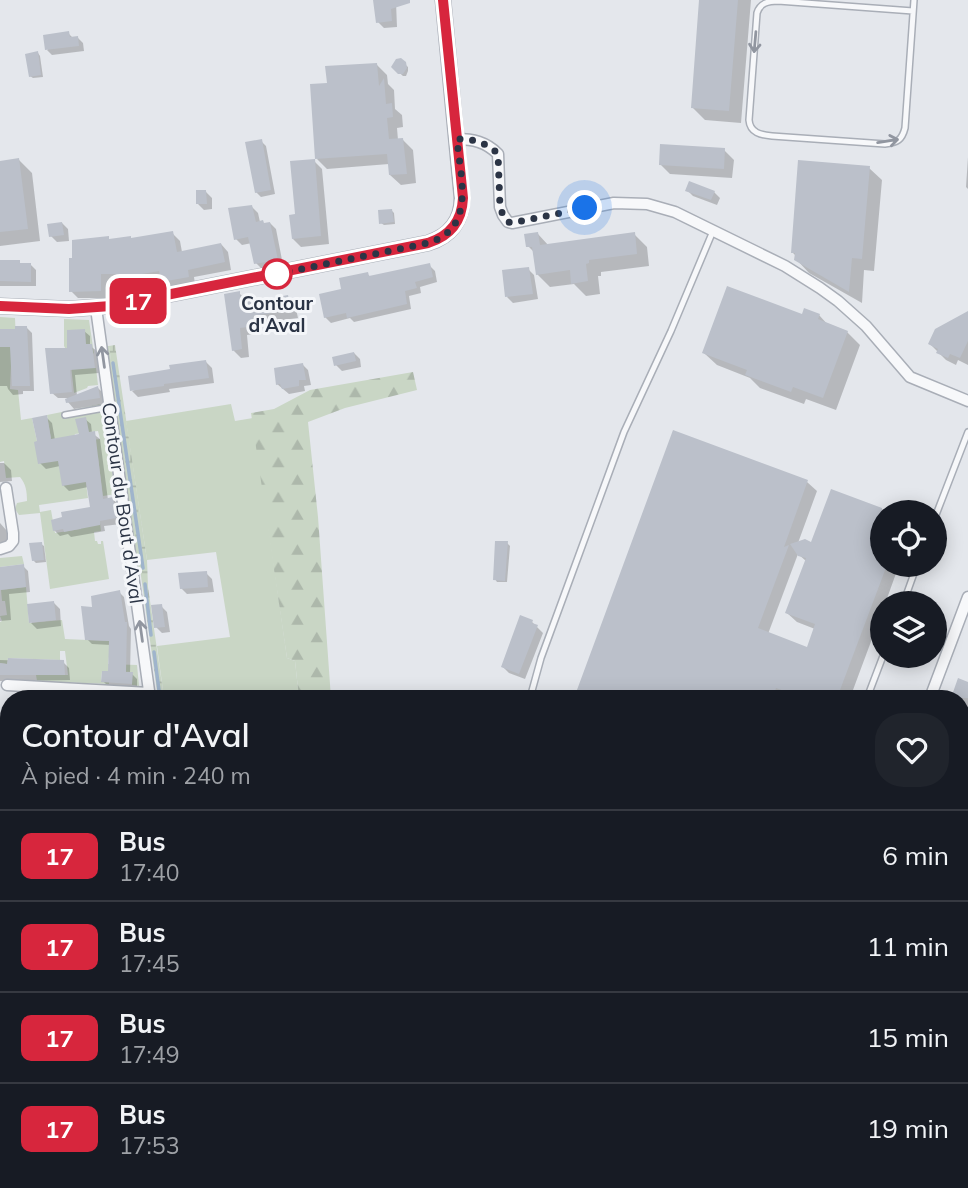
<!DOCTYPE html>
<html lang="fr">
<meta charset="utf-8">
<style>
body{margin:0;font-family:Mulish,sans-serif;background:#20242c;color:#f1f3f6;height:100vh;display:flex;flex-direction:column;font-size:26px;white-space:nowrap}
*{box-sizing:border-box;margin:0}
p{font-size:23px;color:#9ea1a6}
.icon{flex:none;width:38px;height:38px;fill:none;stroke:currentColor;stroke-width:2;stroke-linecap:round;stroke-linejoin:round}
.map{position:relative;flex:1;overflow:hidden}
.drawer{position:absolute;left:0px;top:690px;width:970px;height:499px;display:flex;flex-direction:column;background:#171b24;border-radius:28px 28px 0 0;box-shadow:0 4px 18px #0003}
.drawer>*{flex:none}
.badge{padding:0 14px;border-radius:10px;font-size:24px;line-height:46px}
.buttons{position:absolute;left:870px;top:500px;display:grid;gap:14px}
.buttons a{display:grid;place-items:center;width:77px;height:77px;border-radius:50%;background:#171b24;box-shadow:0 4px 18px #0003;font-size:35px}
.you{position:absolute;width:35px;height:35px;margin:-18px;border:5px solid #fff;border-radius:50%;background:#1a73e8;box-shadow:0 0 0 10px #1a73e833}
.map>.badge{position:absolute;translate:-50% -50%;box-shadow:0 0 0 4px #fff}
.round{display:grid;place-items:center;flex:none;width:74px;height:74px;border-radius:28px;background:#20242c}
.head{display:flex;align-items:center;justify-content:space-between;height:119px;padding:0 21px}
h1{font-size:33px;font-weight:600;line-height:52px}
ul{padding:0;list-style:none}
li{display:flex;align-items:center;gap:21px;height:91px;padding:0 21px;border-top:2px solid #363941}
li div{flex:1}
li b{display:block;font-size:26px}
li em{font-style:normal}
li .badge{min-width:77px;font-weight:700;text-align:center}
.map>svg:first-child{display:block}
.green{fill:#c9d6c5;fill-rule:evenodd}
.forest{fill:url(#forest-firs)}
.wetland{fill:url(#wetland-marsh)}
.shadow{fill:#0003;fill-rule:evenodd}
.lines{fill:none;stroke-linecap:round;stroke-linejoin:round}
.stream{stroke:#9fb4cc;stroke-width:3.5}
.building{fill:#bbc0ca}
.service-casing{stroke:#a9aeb7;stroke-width:8}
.minor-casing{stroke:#a9aeb7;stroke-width:13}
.secondary-casing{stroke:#a9aeb7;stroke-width:17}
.service{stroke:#f7f8fa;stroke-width:5}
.minor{stroke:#f7f8fa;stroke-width:10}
.secondary{stroke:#fff;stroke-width:14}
.oneway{stroke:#9196a0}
.line-casing{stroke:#fff;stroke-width:16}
.line{stroke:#d7263d;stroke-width:10}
.walk{stroke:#2b3445;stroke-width:7;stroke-dasharray:0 12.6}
.stop-dot{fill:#fff;stroke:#d7263d;stroke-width:3.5}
.labels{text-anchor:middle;stroke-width:6;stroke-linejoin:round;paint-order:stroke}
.stop-label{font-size:19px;font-weight:bold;fill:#2b3445;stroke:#f4f6f9}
.street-label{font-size:19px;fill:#2b3445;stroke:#f4f6f9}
</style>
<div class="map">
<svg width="968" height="1188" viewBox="0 0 968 1188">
<defs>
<pattern id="forest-firs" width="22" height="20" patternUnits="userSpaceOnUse" patternTransform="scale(1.75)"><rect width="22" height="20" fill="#c9d6c5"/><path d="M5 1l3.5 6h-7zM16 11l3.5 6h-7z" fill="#adb8ab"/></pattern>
<pattern id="wetland-marsh" width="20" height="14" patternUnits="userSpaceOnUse" patternTransform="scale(1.75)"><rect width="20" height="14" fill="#c9d6c5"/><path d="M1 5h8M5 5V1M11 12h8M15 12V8" fill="none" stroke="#adb8ab"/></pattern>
</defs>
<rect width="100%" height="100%" fill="#e4e7ec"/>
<path class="green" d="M0 317 15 318 17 365 11 366 10 389 18 390 21 420 32 418 37 441 51 438 47 415 101 404 116 494 103 496 98 457 84 469 88 498 39 505 40 512 51 510 55 533 81 529V523H100L101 531 94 532 95 541H97L98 544H101V541H103L109 579 50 589 40 513 19 515 15 509 17 503 27 501C27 492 26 484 20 477L6 478 4 461 0 462ZM98 431 100 439 71 443 75 434Z
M64 319 89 320 94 354 86 344 67 330 89 368H96L98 385 88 386 87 388 74 393 70 357 64 346Z
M106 346H109L141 571 136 568Z
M231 404 235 421 253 418 287 658 295 661 299 698H164L157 646 230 637 216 552 147 560 126 421Z
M22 556 24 564 0 567V558Z
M26 587 29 623 62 620 65 639 111 641 108 664 137 665 139 686 132 685V672L102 671 101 681 109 682V684L37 681 36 675H68L65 651H60V660L8 658 7 664 0 663V622L2 621 0 616 7 615 5 601H2L1 590Z
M31 693 130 698H30Z
M0 864H6V872H9V1011H0Z
M5 1049 9 1053V1093L0 1096V1051Z
M9 1145V1180H73L78 1188H11L0 1174V1150Z
M96 1180H116L118 1185 140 1180H210L211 1188H82Z"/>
<path class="forest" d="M413 372 417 390 345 408 308 422 318 517 331 698H299L295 661 287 658 251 413 274 409 310 390Z"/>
<path class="wetland" d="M115 345 147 560 148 587 164 698H158L109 346Z"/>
<path class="shadow" d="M375 0H393L396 2 397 27 384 28 378 22Z
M701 0H751L741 123 705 120 692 107Z
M68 33 73 38H78L83 43 84 51 52 55 47 50Z
M38 53 40 56 43 77 33 78 30 76Z
M400 60 408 67V71L406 76H403L393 67Z
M377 65 387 75 388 84 394 90 395 109 402 115 403 127 397 128 398 140H403L413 150 416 183 401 185 390 175 389 164 327 169 317 159Z
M261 141 266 146 275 194 261 197 256 192Z
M724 150 734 160 732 178 670 174 661 165Z
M968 157V189L966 187Z
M19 160 32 173 40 241 0 246V163Z
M314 161 322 169 329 244 301 247 293 239 296 216Z
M869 168 882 180 874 271 864 270 862 303 809 273 796 259V256L792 252Z
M687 190 714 192 720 198 717 205 693 196Z
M206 192 212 198V209L204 210 198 204Z
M252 207 258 213 260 222 265 225 270 223 276 229 283 265 262 269 256 263 252 243 242 245 236 239Z
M392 211 394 213 395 224 384 225 381 223Z
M62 223 68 229 69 241 57 242 51 236Z
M172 233 180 241 182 252 221 244 228 252 231 270 194 277 195 284 170 289 162 281V279L129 285 125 281H107L108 298H78L71 291 111 241 132 240Z
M538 234 549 246 634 234 647 247 649 266 601 272V276H598L600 294 586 296 574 284 550 287 537 274 535 253 528 246Z
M0 262H19L22 265 30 264 36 270V286H0Z
M429 265 435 271 437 282 420 287 421 293 409 296 411 309 354 322 350 318 331 323 325 317 343 291 367 274 371 277Z
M528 269 534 275 538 299 513 303 507 297Z
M239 293 243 297 250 296 256 303 288 297 295 304 298 318 260 323 261 333 247 335 249 357 241 358 233 350Z
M968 313V365L958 360 956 365 946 360 930 344Z
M819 315 829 326 847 332 860 345 836 410 806 399 804 404 760 388 750 378 717 365 704 353 803 316Z
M26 327 32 333 34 391H23V394L13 395 8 389 7 386H0V331H17Z
M84 331 90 336V346L97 351 99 373 75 375 77 396 98 388 104 394 105 404 74 409 68 402 67 398H58L52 393Z
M354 353 360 359 361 367 342 371 336 365Z
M206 362 212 368 214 383 169 389 170 392 138 397 132 391Z
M302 364 308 370 311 385 304 386 305 391 289 394 277 384Z
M46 417 52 423 55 440 81 435 85 419 91 424 92 433 100 439 108 500 113 499 118 505 121 524 104 526 105 531 71 537 68 534 60 536 54 530 92 508 88 487 69 491 63 485 60 466 46 469 40 463Z
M674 432 807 482 817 491 798 543 812 544 832 491 886 511 888 507 898 513H882V565H899L885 604H882V612L850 698H790L786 697V698H576ZM798 554 806 561 787 613 797 622 815 629 808 649 768 634Z
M0 463H4L11 470 12 481 0 482Z
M0 523 7 531 9 541 0 543Z
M507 543 510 546 507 582H497L495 579Z
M41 544 44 546 46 562 36 563 33 560Z
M23 566 28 571 30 592 9 594 11 620 0 621V568Z
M206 573 212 579 214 592 187 594 181 588Z
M119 592 124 597 129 626 131 629 130 674H132L137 679V688L108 686 103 681 109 673 111 645 92 644 87 639 94 609Z
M54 603 60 609 61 626 37 629 31 623Z
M161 606 167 612 170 632 162 633 156 627Z
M532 622 543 633 525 679 509 673 503 667Z
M0 660 63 662 69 668 70 680 0 681Z
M959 680 968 683V1188H831L834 1180H961V698H953Z
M0 723 5 724 9 727 6 753H9V768H5L0 765Z
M0 850H9V873L8 869 0 868Z
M0 991H9V1010H5L0 1005Z
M9 1033V1055L0 1058V1036Z
M0 1094 5 1106 0 1107Z
M9 1130V1155L8 1156 0 1147V1136Z
M17 1180H39L45 1186 42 1188H25Z
M78 1180H153V1183L133 1188H80Z
M417 1180H606L603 1188H420L416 1183Z
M777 1180H794L817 1188H774Z"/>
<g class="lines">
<path class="stream" d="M113 363 143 568
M145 584 151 635
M154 652 160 698
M231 1180 232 1188"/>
</g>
<path class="building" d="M373 0H410V3L391 9 392 21 376 23Z
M699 0H738L729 111 691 108Z
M69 31 70 37 78 36 79 46 45 50 43 35Z
M38 51 41 75 29 77 25 54Z
M401 58 406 62 407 68 403 74H398L391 67 396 59Z
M377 63 379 86 384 78 386 104 392 103 393 117 387 118 389 139 403 138 407 174 389 175 387 154 315 159 310 84 327 83 325 66Z
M262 139 271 190 255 193 245 142Z
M660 144 725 148 724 169 659 165Z
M19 158 28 229 0 232V161Z
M315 159 321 236 292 239 289 215 295 214 290 161Z
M798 160 870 166 862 259 852 258 849 292 794 260 795 253H791Z
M689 181 715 191 711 200 685 191Z
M196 190H206L207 204H196Z
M252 205 256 222 263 220 264 223 270 222 278 260 254 264 248 237 234 240 228 208Z
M392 209 394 222 379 224 378 210Z
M62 222 64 235 49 237 47 224Z
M173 231 177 252 221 243 225 262 188 270 189 277 161 282 159 271 120 278V274H101V291L69 292V258H72V240L109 236V239L131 236V238Z
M538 232 540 245 635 232 637 254 589 260V263L586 264 588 281 571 284 570 270 536 275 532 247H526L524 234Z
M0 260H20V263H31V282L0 281Z
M430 263 433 277 415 282 417 288 405 291 407 304 347 318 346 313 324 318 319 294 341 289 339 278 368 272 369 276Z
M529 267 533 294 505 297 502 270Z
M727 286 802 314 804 308 820 314 818 319 848 331 823 398 793 387 791 392 745 375 747 370 702 353Z
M240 291V296L250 294 251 302 288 295 291 310 253 316 255 326 240 328 242 349 232 351 224 294Z
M968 311V341L960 358 950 354 948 358 936 353 938 349 928 344 935 329Z
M15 326H27L30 386H12L10 347H0V329H15Z
M85 329 86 344H92L95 368 70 370 72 392 50 394 45 348H67V330Z
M354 352 356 361 334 366 332 357Z
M206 360 209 378 164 384V386L130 391 128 376 170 369 169 365Z
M303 363 306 380H299V386L282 389 280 384 276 385 274 368Z
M98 386 100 398 66 403 65 399Z
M47 415 51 439 79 434 75 419 86 417 89 432 95 431 103 499 113 497 116 518 100 521V525L64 532 63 529 53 531 51 520 62 517 61 512 90 507 86 482 62 486 58 461 38 464 34 442 37 441 32 418Z
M673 430 808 480 784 547 789 545 758 628 807 647 815 624 785 613 806 558 798 556 790 544 805 539 811 542 831 489 882 508V565H887L837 698H804L776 688 773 698H574Z
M495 541H508L505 581 493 580Z
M42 542 44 560 32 561 29 543Z
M24 564 26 587 0 590V567Z
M207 571 208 587 180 589 178 573Z
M120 590 125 622H127L126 672H133L132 684 101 682 102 671H108L109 641 85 640 81 606 92 607 91 596Z
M54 601 56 620 29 623 27 604Z
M162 604 165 627 154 628 151 605Z
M520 615 533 620 532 623 538 625 519 674 501 667Z
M8 658 64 660 65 675H0V663L7 664Z
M958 678 968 682V698H951Z"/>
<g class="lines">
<g class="service-casing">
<path id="service" d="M913 11 778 1C768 1 760 3 757 13L749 120C750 133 761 135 772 136L885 144C897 143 902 140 905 128 908 85 911 43 914 0
M65 415 110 407
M934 520 968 432
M903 604 917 565
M530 698 541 658 624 432 671 331 713 231
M867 698 883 656
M0 1015 9 1016
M404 1188 406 1180
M651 1188 654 1180"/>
</g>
<g class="minor-casing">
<path id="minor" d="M457 139C473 139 486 142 498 154L500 207 503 215 508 222 512 223 614 203 647 204 675 212 785 266 820 288 838 301 866 326 910 377 968 401
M96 308 150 698
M0 549 9 546 13 541V533L6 488
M7 685 149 693
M930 698 968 597
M0 798 9 806
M0 1120 9 1116
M217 1180 218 1188
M0 1186 2 1188
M748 1188 751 1180"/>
</g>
<g class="secondary-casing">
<path id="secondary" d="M0 306 69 309 111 306 428 243C450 236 462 221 462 198L443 0"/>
</g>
<use href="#service" class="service"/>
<use href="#minor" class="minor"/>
<use href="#secondary" class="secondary"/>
</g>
<defs><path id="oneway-shaft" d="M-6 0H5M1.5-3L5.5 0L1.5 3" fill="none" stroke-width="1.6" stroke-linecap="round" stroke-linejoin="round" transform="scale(1.75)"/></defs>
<g class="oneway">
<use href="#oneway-shaft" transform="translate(755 42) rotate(95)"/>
<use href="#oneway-shaft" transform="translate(888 141) rotate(-9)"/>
<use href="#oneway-shaft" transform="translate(103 357) rotate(-98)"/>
<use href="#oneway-shaft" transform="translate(141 631) rotate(-98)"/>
</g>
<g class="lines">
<g class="line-casing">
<path id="line" d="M0 306 69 309 111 306 428 243C450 236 462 221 463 198L443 0"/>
</g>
<use href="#line" class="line"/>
<path class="walk" d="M277 274 428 243C477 228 460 177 457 139 473 139 486 142 498 154L500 207 503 215 508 222 512 223 585 208"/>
</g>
<circle class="stop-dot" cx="277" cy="274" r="14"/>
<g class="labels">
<g class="stop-label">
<text x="277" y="310">Contour<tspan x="277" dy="22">d'Aval</tspan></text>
</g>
<g class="street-label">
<text transform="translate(123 503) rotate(82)" y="7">Contour du Bout d'Aval</text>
</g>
</g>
</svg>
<div class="buttons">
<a><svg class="icon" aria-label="locate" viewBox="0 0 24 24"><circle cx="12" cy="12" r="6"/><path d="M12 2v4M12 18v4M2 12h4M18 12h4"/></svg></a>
<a><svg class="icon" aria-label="layers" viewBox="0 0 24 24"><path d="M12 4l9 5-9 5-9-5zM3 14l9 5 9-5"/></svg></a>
</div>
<div class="you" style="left:585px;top:208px"></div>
<b class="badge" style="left:138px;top:301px;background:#d7263d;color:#fff">17</b>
<section class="drawer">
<div class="head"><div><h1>Contour d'Aval</h1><p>À pied · 4 min · 240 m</p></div><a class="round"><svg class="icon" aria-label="heart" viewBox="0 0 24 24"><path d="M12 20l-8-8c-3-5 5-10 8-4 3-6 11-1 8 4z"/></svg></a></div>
<ul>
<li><span class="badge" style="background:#d7263d;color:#fff">17</span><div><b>Bus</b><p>17:40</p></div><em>6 min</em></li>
<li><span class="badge" style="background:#d7263d;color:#fff">17</span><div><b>Bus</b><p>17:45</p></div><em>11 min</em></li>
<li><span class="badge" style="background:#d7263d;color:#fff">17</span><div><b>Bus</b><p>17:49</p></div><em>15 min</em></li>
<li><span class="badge" style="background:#d7263d;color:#fff">17</span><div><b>Bus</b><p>17:53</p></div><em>19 min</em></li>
</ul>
</section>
</div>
